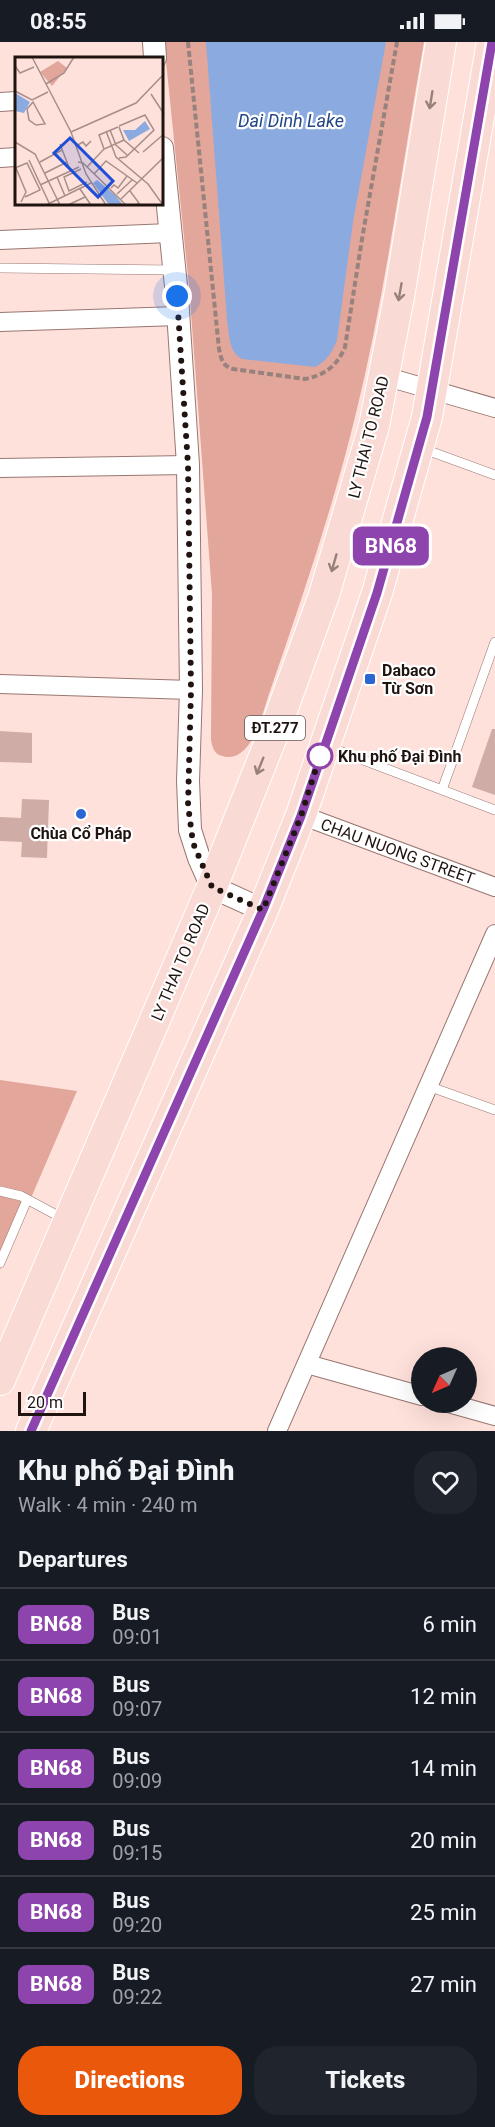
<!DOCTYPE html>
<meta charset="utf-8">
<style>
body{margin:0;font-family:Roboto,sans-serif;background:#20242c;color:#f1f3f6;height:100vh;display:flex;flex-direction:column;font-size:22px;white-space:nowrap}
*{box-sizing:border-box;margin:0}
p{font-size:20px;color:#9ea1a6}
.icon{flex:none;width:33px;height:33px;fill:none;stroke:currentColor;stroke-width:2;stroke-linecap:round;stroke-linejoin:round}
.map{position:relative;height:1389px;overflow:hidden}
.panel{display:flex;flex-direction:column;background:#171b24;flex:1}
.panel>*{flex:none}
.badge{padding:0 12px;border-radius:9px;font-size:21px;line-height:39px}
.needle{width:39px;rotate:225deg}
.buttons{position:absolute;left:411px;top:1305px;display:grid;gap:12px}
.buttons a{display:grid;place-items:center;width:66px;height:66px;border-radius:50%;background:#171b24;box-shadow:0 6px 24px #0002;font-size:30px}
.scale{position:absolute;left:18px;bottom:15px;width:68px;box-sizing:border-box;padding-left:6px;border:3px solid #201411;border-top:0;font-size:16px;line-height:21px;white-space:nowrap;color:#201411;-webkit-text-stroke:4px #fff;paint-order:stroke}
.you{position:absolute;width:30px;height:30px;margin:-15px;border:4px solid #fff;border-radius:50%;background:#1a73e8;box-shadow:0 0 0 9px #1a73e833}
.map>.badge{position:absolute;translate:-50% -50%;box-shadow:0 0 0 3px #fff}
h2{padding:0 18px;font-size:22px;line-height:54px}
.round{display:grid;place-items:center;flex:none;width:63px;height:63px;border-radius:24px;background:#20242c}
.headline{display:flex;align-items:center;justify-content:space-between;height:102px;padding:0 18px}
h1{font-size:28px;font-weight:800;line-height:45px}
.cta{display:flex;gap:12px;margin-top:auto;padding:12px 18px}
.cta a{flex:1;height:69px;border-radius:24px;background:#ea580c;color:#fff;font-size:24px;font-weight:800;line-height:69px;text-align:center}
.cta a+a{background:#20242c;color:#f1f3f6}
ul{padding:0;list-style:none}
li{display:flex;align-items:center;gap:18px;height:72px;padding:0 18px;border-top:2px solid #363941}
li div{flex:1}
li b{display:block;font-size:22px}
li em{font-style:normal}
li .badge{min-width:66px;font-weight:700;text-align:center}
.status{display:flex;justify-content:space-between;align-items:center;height:42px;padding:0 30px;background:#171b24;direction:ltr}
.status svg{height:16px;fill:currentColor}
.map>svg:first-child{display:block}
.green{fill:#e2a69a}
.water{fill:#8baae0}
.building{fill:#cfaca5}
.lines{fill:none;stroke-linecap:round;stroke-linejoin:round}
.service-casing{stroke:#987771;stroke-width:10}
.minor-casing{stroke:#987771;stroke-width:20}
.tertiary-casing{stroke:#987771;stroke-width:24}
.primary-casing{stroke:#fff;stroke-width:32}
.path{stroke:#97827d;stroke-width:4;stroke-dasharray:6 3;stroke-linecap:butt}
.service{stroke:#fff;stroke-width:9}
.minor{stroke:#fff;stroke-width:18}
.tertiary{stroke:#fff;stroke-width:22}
.primary{stroke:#fadad4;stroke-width:30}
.oneway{stroke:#98817c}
.line-casing{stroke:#fff;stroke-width:14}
.line{stroke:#8e44ad;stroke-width:9}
.walk{stroke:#201411;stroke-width:6;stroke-dasharray:0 10.8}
.poi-dot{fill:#2b66d3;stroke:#fff;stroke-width:2}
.stop-dot{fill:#fff;stroke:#8e44ad;stroke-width:3}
.labels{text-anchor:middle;stroke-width:4.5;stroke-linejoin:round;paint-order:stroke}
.shield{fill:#fff;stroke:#635a58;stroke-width:1.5}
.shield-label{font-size:15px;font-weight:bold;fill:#201411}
.street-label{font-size:16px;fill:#201411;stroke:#fff}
.poi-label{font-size:16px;font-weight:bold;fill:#201411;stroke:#fff;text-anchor:start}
.stop-label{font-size:16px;font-weight:bold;fill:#201411;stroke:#fff;text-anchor:start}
.water-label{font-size:18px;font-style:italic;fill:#224687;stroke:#fff}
.inset-road{fill:none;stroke:#a68f8a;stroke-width:1.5}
.view{fill:#1d4ed8;fill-opacity:0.15;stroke:#1d4ed8;stroke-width:3}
.inset-edge{fill:none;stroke:#201411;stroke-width:3}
</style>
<div class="status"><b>08:55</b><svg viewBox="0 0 49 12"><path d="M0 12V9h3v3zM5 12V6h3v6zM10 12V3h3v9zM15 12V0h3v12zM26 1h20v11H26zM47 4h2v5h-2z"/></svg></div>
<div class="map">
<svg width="495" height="1389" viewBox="0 0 495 1389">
<rect width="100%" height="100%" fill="#ffe1db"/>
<path class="green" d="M164 0H424C402 124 386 249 356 371 333 466 301 559 269 652 262 673 251 723 222 714 214 712 212 705 211 697L212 552 189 244Z
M0 1038 77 1049 0 1228Z"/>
<path class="water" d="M206 0H386L353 180 337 298C333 309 326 320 315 325L242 317C228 310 229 290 227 277Z"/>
<path class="building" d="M492 687H495V753L472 745Z
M0 689 32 691V721L0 720Z
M22 757 49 758 47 816 21 815 22 800 0 799V775L21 776Z"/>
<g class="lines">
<g class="service-casing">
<path id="service" d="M0 226 174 228
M421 406 495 433
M329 705 495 768
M442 748 495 600
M428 1044 495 1068
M0 1149 21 1154 64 1177
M0 1221 27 1158"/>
</g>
<g class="minor-casing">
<path id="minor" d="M0 60 16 59
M0 116 16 115
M0 198 170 191
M0 280 178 274
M384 334 495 366
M0 426 188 423
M0 642 191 648
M301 773 495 845
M307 1322 422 1354
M445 1360 495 1374
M277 1389 495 892"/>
</g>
<g class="tertiary-casing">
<path id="tertiary" d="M154 0 155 16
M162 106 177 254 188 423 191 648 188 739 190 788 199 816 212 845 263 868"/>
</g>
<g class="primary-casing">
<path id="primary" d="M0 1338 212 845 279 677 324 553 374 384 399 255 441 0
M31 1389 263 868 301 773 377 551 427 375 492 0"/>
</g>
<path class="path" d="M188 0 219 307C221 316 222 324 233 327L305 337C325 333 337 324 345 305L362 197 397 0"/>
<use href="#service" class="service"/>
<use href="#minor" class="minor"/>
<use href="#tertiary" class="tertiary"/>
<use href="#primary" class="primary"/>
</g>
<defs><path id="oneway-shaft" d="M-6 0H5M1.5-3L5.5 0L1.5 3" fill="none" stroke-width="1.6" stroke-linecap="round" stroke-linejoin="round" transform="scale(1.5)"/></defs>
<g class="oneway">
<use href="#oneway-shaft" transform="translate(431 58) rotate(99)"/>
<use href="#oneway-shaft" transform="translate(400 250) rotate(100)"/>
<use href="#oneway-shaft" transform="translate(334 521) rotate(106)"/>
<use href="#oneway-shaft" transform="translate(260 724) rotate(112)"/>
</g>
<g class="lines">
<g class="line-casing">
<path id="line" d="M31 1389 263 868 301 774 377 551 427 375 492 0"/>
</g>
<use href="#line" class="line"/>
<path class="walk" d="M177 254 188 423 191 648 188 763 193 801 212 845 263 868 301 774 320 714"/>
</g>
<g class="poi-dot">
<rect x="364" y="631" width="12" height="12" rx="3"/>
<circle cx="81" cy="772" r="6"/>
</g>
<circle class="stop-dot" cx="320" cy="714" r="12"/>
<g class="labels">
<rect class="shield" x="245" y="674" width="60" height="24" rx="4.5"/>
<g class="shield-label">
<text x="275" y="691">ĐT.277</text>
</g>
<g class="street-label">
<text transform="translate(368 395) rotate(-76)" y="6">LY THAI TO ROAD</text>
<text transform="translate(398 809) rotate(20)" y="6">CHAU NUONG STREET</text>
<text transform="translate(180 920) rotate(-67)" y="6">LY THAI TO ROAD</text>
</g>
<g class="poi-label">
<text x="382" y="634">Dabaco<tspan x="382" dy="18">Từ Sơn</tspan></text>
<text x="81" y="797" text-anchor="middle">Chùa Cổ Pháp</text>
</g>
<g class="stop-label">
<text x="338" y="720">Khu phố Đại Đình</text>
</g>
<g class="water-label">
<text x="291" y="85">Dai Dinh Lake</text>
</g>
</g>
<g transform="translate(15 15)">
<rect width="148" height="148" fill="#ffe1db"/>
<path d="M43 4 52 11 37 29 25 15Z" fill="#e2a69a"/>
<path d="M0 36 15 45 9 56 0 54ZM130 64 135 72 114 84 108 73H120ZM82 123 100 138 108 148H94L78 126Z" fill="#8baae0"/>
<path class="inset-road" d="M17 0 56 75 71 117 91 148M0 9 5 16 19 10M31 27 49 16 59 0M0 34 17 43 33 35M136 37 149 57M18 45 30 67 21 68 14 63 12 52ZM104 70 109 83 124 96M95 73 101 88 112 98M91 74 101 100 133 127 148 148M56 75 121 46 149 17M0 85 20 97 45 148M45 87 55 113M61 89 68 85 71 89 76 84M89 92 84 78 103 70M128 95 149 77M104 101 111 100 139 73 130 58 104 69M14 103 35 148M25 105 47 93M63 105 68 106 111 148M72 110 89 92 109 83M0 111 12 106 25 133 10 140M1 111 11 135 6 145M66 112 49 120 54 134 72 125M30 116 52 105M79 117 91 104 122 126M42 120 50 139M25 128 64 110M96 131 99 128 103 131 112 119M65 132 76 148M115 134 124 146 121 148M102 137 117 123M106 142 149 100M31 148 76 126M53 148 70 140"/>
<path class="view" d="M55 81 98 124 83 140 39 96Z"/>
<rect width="148" height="148" class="inset-edge"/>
</g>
</svg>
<div class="buttons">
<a><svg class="needle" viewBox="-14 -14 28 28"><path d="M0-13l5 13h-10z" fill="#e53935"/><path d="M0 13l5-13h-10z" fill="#9ea1a6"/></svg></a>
</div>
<div class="scale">20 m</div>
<div class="you" style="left:177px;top:254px"></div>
<b class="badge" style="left:391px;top:504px;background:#8e44ad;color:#fff">BN68</b>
</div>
<section class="panel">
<div class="headline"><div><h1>Khu phố Đại Đình</h1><p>Walk · 4 min · 240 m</p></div><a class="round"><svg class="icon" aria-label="heart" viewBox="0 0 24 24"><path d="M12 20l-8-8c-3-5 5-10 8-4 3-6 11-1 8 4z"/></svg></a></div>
<h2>Departures</h2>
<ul>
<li><span class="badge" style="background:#8e44ad;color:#fff">BN68</span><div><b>Bus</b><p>09:01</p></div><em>6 min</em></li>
<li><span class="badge" style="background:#8e44ad;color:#fff">BN68</span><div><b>Bus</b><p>09:07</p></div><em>12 min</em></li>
<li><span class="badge" style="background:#8e44ad;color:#fff">BN68</span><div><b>Bus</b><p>09:09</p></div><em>14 min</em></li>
<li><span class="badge" style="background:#8e44ad;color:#fff">BN68</span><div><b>Bus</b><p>09:15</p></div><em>20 min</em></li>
<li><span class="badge" style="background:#8e44ad;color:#fff">BN68</span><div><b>Bus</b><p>09:20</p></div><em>25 min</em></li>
<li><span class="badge" style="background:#8e44ad;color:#fff">BN68</span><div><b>Bus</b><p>09:22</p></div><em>27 min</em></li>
</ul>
<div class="cta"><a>Directions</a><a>Tickets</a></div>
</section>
